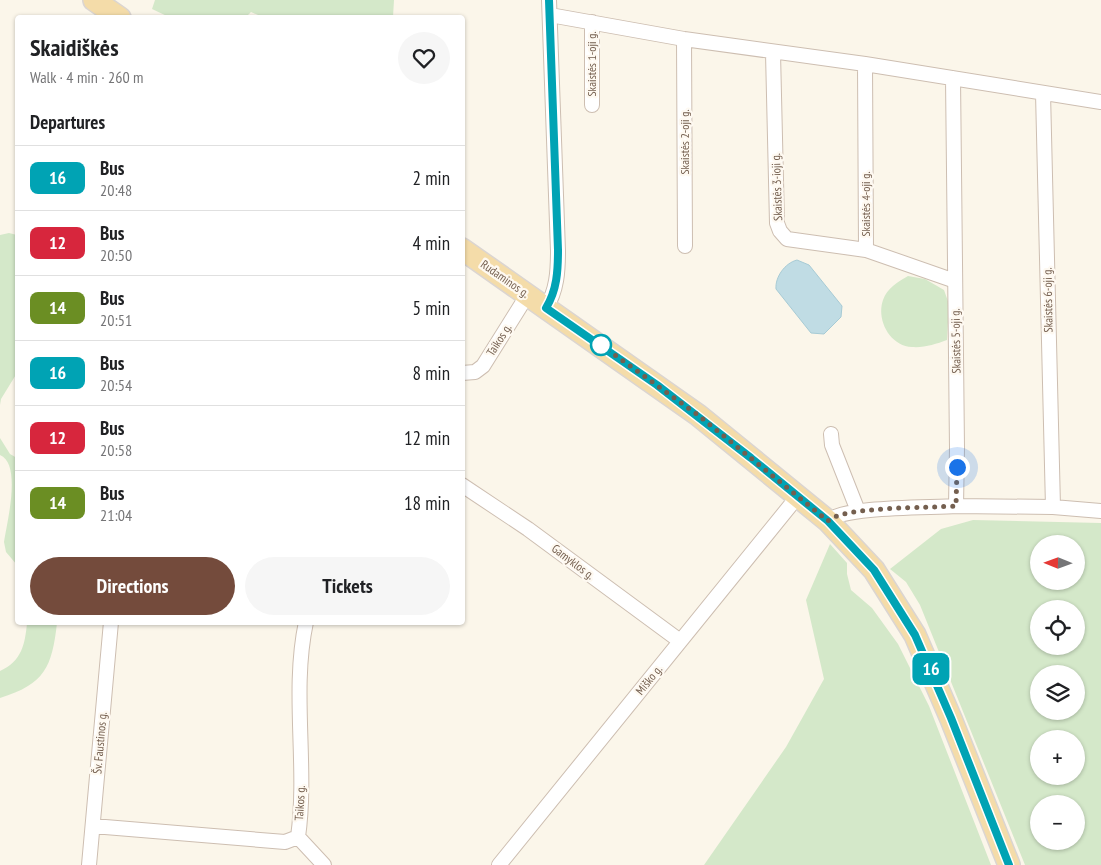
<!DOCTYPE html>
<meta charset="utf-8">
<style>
body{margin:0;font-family:"PT Sans Narrow",sans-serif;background:#f6f6f6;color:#202124;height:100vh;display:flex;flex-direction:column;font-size:19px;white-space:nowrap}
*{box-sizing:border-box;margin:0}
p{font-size:16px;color:#757577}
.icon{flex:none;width:28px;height:28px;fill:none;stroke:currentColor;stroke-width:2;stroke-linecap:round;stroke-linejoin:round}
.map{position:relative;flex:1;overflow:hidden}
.sheet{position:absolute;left:15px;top:15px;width:450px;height:610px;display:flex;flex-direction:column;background:#fff;border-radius:5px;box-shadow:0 1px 4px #0004}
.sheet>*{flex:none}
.badge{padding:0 10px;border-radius:8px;font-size:18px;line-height:32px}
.needle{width:32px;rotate:271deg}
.buttons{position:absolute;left:1030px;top:535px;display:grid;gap:10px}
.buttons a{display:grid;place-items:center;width:55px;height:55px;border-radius:50%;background:#fff;box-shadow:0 1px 4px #0004;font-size:25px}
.you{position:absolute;width:25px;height:25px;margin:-12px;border:4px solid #fff;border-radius:50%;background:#1a73e8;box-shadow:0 0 0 8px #1a73e833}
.map>.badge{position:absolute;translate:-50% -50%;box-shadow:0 0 0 2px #fff}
h2{padding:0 15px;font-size:19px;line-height:45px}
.round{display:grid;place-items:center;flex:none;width:52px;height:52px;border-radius:26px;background:#f6f6f6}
.head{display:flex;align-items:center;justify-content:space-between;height:85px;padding:0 15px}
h1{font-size:24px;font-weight:800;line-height:38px}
.action{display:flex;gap:10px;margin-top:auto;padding:10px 15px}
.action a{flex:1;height:58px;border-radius:30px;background:#744b3c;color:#fff;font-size:20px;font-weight:800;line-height:58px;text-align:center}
.action a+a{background:#f6f6f6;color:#202124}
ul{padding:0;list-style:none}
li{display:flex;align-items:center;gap:15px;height:65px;padding:0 15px;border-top:1px solid #e0e0e0}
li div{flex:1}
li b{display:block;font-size:19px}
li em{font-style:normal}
li .badge{min-width:55px;font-weight:700;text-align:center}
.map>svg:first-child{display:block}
.green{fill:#d4e8c9;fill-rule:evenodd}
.water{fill:#c0dce4;stroke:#a7cbd5}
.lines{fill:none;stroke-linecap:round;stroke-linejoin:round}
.street-casing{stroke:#cdbeb1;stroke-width:16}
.primary-casing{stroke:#dbd5d1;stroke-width:24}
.street{stroke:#fff;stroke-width:14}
.primary{stroke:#f4dca9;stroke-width:21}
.line-casing{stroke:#fff;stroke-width:11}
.line{stroke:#00a3b4;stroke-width:8}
.walk{stroke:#745f4f;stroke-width:5;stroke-dasharray:0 9}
.stop-dot{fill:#fff;stroke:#00a3b4;stroke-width:2.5}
.labels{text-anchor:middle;stroke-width:4.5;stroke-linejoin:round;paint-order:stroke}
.street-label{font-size:12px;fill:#745f4f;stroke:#fef9f1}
</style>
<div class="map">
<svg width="1101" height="865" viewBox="0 0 1101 865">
<rect width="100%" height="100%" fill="#fbf6ea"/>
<path class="green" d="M155 0H394L393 17 265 18 251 12 246 17H169L152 9Z
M9 233 17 235V373L1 399 0 405V235Z
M908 276 925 279 944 290 949 304 947 340C936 344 924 348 912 347 890 346 876 320 883 300 887 288 898 282 908 276Z
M0 438 10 454 17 458V565L6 552 4 542C7 522 22 464 0 455Z
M973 520 1101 523V865H1025L920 605 906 582 890 569 941 529ZM1039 544H1076V581H1039ZM1039 609H1076V646H1039ZM1039 674H1076V711H1039ZM1039 739H1076V776H1039ZM1039 804H1076V841H1039Z
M830 544 847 563V574L851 590 872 608 898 644 929 706 991 865H704L786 747 824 679 806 600Z
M27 623H57C52 667 45 684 0 698V671C22 661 25 644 27 623Z"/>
<path class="water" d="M797 260 809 265 842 306 841 317 824 334 811 333 776 289C775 277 785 263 797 260Z"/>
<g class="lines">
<g class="street-casing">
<path id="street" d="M550 15 684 39 865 64 1101 102
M684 39 685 246
M773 53 777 223 780 231 787 239 866 250
M865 64 866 250 955 281
M1043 93 1053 507
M592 105V22
M546 308C557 290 558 271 558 251L549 0
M462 373 475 372 483 366 528 294
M831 434 832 445 858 511
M462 485 528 529 680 641
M956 506 1053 507 1101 511
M828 521C843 506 931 508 956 506L957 448 953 78
M93 826 285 842 298 837C308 766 291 692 306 622
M298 837 324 865
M89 865 111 622
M499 865 798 496"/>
</g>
<g class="primary-casing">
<path id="primary" d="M94 0 120 18
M462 249 698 415 828 521 874 570 915 635 951 719 1009 865"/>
</g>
<use href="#street" class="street"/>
<use href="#primary" class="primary"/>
</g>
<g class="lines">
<g class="line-casing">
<path id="line" d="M549 0 558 250C558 271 557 290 546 308L657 385 751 458 828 521 874 570 915 635 951 718 1009 865"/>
</g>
<use href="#line" class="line"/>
<path class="walk" d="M601 345 698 415 828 521C843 506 931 508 956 506L957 467"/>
</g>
<circle class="stop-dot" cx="601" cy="345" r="10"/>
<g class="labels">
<g class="street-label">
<text transform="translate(592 64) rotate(-90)" y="4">Skaistės 1-oji g.</text>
<text transform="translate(685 142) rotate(-90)" y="4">Skaistės 2-oji g.</text>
<text transform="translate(777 187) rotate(-92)" y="4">Skaistės 3-ioji g.</text>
<text transform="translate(866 204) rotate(-90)" y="4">Skaistės 4-oji g.</text>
<text transform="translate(505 279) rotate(35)" y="4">Rudaminos g.</text>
<text transform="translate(1048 300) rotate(-91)" y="4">Skaistės 6-oji g.</text>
<text transform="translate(499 340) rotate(-58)" y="4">Taikos g.</text>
<text transform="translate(956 341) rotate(-91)" y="4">Skaistės 5-oji g.</text>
<text transform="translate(573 562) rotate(37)" y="4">Gamyklos g.</text>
<text transform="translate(649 680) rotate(-51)" y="4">Miško g.</text>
<text transform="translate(100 743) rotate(-85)" y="4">Šv. Faustinos g.</text>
<text transform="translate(300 803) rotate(-87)" y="4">Taikos g.</text>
</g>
</g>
</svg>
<div class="buttons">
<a><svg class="needle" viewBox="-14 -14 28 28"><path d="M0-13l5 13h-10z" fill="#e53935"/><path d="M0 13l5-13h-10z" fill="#757577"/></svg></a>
<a><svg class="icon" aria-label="locate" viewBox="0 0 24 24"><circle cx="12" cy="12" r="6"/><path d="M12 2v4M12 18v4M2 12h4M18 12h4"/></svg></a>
<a><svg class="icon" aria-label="layers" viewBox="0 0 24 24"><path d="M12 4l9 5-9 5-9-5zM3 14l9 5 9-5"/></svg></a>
<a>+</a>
<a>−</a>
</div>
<div class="you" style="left:957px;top:467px"></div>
<b class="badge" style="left:931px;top:669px;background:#00a3b4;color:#fff">16</b>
<section class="sheet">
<div class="head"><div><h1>Skaidiškės</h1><p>Walk · 4 min · 260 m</p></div><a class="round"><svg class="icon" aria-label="heart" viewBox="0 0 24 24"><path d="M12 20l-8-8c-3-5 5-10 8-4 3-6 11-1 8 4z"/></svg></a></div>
<h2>Departures</h2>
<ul>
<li><span class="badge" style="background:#00a3b4;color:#fff">16</span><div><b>Bus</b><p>20:48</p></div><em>2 min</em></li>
<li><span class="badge" style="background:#d7263d;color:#fff">12</span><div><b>Bus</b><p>20:50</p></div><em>4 min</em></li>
<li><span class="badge" style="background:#6b8e23;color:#fff">14</span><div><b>Bus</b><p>20:51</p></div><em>5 min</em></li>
<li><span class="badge" style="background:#00a3b4;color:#fff">16</span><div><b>Bus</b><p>20:54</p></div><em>8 min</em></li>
<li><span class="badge" style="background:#d7263d;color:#fff">12</span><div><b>Bus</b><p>20:58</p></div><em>12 min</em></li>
<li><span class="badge" style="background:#6b8e23;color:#fff">14</span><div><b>Bus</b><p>21:04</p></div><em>18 min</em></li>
</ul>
<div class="action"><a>Directions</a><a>Tickets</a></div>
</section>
</div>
